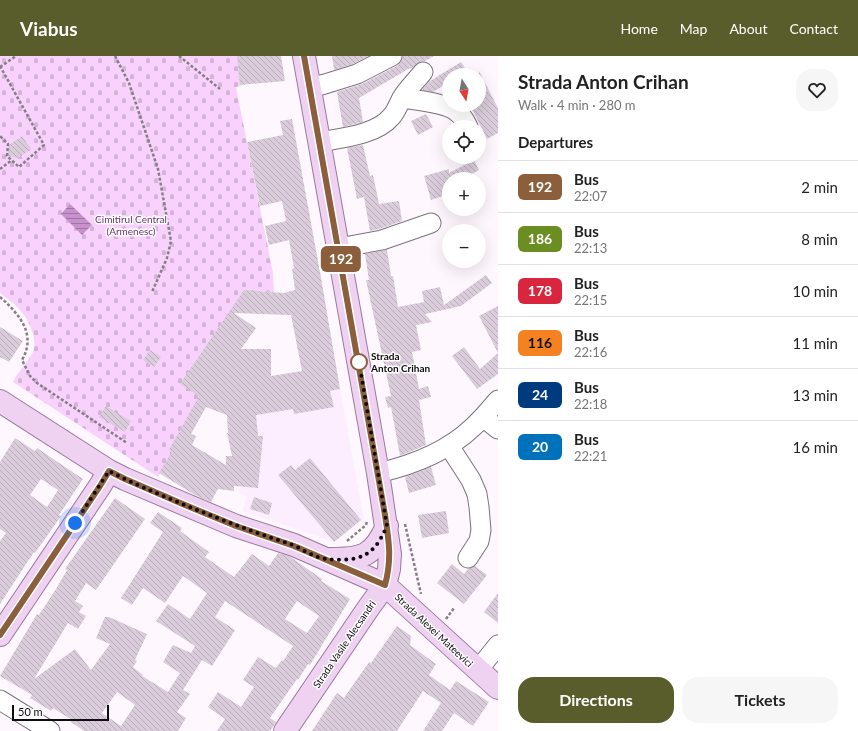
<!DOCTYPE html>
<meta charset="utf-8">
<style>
body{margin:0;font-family:Lato,sans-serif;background:#f6f6f6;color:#222;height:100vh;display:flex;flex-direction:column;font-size:15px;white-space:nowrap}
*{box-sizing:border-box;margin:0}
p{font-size:13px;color:#767676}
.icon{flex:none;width:22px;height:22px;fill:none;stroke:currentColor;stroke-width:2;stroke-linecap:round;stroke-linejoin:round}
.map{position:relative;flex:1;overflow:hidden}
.drawer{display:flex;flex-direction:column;background:#fff;width:360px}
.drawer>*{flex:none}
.badge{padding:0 8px;border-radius:6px;font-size:14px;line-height:26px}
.needle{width:26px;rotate:169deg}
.controls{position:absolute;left:442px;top:12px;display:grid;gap:8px}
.controls a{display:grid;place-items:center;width:44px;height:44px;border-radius:50%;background:#fff;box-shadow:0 4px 16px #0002;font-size:20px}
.scale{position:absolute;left:12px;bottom:10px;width:97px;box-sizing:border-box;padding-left:4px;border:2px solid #0f0b0f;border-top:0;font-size:11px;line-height:14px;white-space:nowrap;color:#0f0b0f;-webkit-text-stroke:3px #fff;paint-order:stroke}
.you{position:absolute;width:20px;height:20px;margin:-10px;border:3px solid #fff;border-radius:50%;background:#1a73e8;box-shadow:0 0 0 6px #1a73e833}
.map>.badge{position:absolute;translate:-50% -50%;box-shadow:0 0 0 2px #fff}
h2{padding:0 20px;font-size:15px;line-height:36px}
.round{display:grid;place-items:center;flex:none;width:42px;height:42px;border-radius:16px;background:#f6f6f6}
.head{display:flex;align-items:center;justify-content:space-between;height:68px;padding:0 20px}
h1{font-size:19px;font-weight:700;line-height:30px}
.button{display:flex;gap:8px;margin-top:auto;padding:8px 20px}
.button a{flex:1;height:46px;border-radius:16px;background:#595d2b;color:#fff;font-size:16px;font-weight:700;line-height:46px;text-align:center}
.button a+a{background:#f6f6f6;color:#222}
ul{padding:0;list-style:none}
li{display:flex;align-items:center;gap:12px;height:52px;padding:0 20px;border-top:1px solid #e0e0e0}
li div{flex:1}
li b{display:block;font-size:15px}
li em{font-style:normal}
li .badge{min-width:44px;font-weight:700;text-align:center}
header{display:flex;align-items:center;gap:24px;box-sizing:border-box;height:56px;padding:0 20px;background:#595d2b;color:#fff}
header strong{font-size:19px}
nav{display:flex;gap:22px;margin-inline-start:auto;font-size:14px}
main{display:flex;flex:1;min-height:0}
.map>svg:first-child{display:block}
.built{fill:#fdeeff}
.cemetery{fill:url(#cemetery-stones)}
.water{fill:url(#water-rules)}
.building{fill:url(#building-back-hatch);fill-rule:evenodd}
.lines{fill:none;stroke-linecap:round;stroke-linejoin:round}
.minor-casing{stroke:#7d717f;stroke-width:21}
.major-casing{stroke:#99789d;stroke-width:24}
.path{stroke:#847f84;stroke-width:2.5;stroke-dasharray:3 2;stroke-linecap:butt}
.minor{stroke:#fff;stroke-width:19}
.major{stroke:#efd1f2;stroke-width:22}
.line-casing{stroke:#fff;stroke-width:9}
.line{stroke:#8b5e3c;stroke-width:6}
.walk{stroke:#0f0b0f;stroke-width:4;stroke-dasharray:0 7.2}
.stop-dot{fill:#fff;stroke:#8b5e3c;stroke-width:2}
.labels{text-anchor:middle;stroke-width:3;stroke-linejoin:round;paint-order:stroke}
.park-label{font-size:10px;fill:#6e2f76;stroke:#fff}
.stop-label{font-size:10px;font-weight:bold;fill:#0f0b0f;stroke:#fff;text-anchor:start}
.street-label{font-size:10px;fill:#0f0b0f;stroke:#fff}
</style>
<header>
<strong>Viabus</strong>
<nav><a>Home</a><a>Map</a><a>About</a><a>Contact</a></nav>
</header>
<main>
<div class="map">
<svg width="498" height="675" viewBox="0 0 498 675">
<defs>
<pattern id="cemetery-stones" width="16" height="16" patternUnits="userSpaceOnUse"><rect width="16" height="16" fill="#f8d2fc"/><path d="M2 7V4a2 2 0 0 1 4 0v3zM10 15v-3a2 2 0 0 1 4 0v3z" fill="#d3b3d7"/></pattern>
<pattern id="water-rules" width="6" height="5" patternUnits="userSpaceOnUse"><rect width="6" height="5" fill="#c691cc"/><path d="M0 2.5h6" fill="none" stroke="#9f75a4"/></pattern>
<pattern id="building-back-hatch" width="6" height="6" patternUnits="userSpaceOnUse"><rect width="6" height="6" fill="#daccdb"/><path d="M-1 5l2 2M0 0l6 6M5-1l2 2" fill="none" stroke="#baaebb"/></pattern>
</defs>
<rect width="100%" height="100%" fill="#fef8fe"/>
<path class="built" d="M340 333 364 463 334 486 242 455 247 440 239 437 242 425 246 351Z"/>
<path class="cemetery" d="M0 0H238L241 30 236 31 273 217 274 236 244 235 194 308 202 337 170 395 173 397 158 421 13 326C18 316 26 308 32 298 39 284 29 264 19 253 14 247 6 242 0 237Z"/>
<path class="water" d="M70 148 92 169 82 179 61 158Z"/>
<path class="building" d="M237 0H281L285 25 240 29Z
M332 0H368L353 8 334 14Z
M403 0H434L425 5 419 6 411 13 410 12 359 42 363 66 343 71 337 36 362 28 397 10 401 6Z
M461 6 467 15 460 19H449V26L433 36 422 34 430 25Z
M479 15 498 52V77L487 83 470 49H479Z
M426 58 433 71 418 79 411 65Z
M292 63 320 216 340 333 330 335 334 351 294 358 293 353 256 359 258 380H263L258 432 234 430V435L218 433 211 446 195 439 159 417 172 396 169 394 199 340 180 328 244 234 284 237 295 234 292 213 294 212 289 184 269 189 265 170 286 165 282 145 260 150 247 86 283 79 280 65ZM234 257 291 259 302 315 271 320V293H241L256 272ZM206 351 227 359 228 377H227L232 400H226V409L192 389 196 380 191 378Z
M22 80 31 93 18 102 7 100 9 89Z
M363 89 370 120 373 119 379 148 399 145 402 165 379 173 370 175 364 141 357 143 347 92Z
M474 104 479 114 463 123H449V138L431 144 424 120 449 113V117Z
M387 194 391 220H393L398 251 424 246 422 235 440 231 444 249 486 219 492 227 461 250 425 258 432 266 416 269 421 294 412 296 419 333 428 330 431 341 419 344 426 389 400 400 391 351 388 352 385 341 391 340 366 224H369L365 198Z
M498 250V297L479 260Z
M0 271 23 285 9 306 0 301Z
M464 291 480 313 498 297V318L477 333 452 300Z
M150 294 161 301 154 311 143 304Z
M106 350 131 365 125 376 99 361Z
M15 382 35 395 37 392 83 423 59 459 61 460 35 497 34 496 0 548V485L6 477 0 473V406ZM41 423 58 434 47 451 30 439Z
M310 402 361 464 334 486 278 419 291 409 295 414Z
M431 411 436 429 409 437 405 421Z
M254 441 272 447 269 459 250 453Z
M115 442 145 463 96 534 86 527 75 545 83 550 79 556 86 560 78 573 68 567 34 623 75 593 91 614 110 588 96 582 105 561H109L147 578 135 604 137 605 133 611 143 619 142 620 168 636 180 617 163 606 173 589 191 597 195 590 156 565 168 548 190 563 207 537 183 520 165 547 143 532 132 549 121 542 163 476 150 467 158 456 182 472 180 475 209 496 205 501 234 521 252 498 269 510 278 497 289 500 322 523 321 525 350 543 310 609 308 608 298 624 297 623 270 662 276 666 270 675H217L225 663 208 651 218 636 241 651 254 631 243 624 258 601 276 612 282 604 283 605 293 590 225 545 215 561 235 574 212 610 202 604 183 634 190 638 177 656 186 662 178 675H84L71 666 72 664 53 652 51 655 30 642 32 639 0 620 37 558 39 559 56 533 67 514 65 513ZM297 545 319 560 307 577 285 563ZM117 636 135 649 121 670 102 657Z
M446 455 449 477 422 482 418 459Z
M452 508 464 518 468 513 475 510 487 519 464 548 437 527Z
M498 537V567L484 556Z
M397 570 411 580 410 589 436 608 429 619 450 634 456 625 489 646 473 670 454 657 442 675H423L441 647 423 635 397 675H312L337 637 344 642 369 606 371 607Z"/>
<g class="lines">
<g class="minor-casing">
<path id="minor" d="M309 32 325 28 357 18 392 0
M402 42C415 44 448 47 457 56 463 60 465 65 468 71
M320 86C341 82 376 79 391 61 396 56 398 49 402 42 407 33 416 25 423 16
M339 192 382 184 431 167
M483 361 498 373
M449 390 471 424 477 438 479 451 481 474 479 485 468 502
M378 417C413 409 447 396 473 371 482 363 490 353 498 344
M478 614 498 589
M0 644 50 675"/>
</g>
<g class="major-casing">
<path id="major" d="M0 345 109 415 125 423 236 470 294 489 385 529 498 632
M330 503C362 503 373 501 387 470
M0 579 100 430 109 415
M285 675 367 554 385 529 389 513 390 498 378 417 304 0"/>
</g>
<path class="path" d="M115 0 129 27 158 113 171 185 167 202 152 236
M179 0 220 33
M0 10 44 89 19 111 7 100 8 88 0 80
M0 11 16 0
M0 113 12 104
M0 241C19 258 37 278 22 304L30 320 37 327 127 387
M405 468 421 538
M347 485 366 469 367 465
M446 563 454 552"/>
<use href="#minor" class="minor"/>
<use href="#major" class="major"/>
</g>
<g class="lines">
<g class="line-casing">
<path id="line" d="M0 579 100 430 109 415 125 423 185 449 236 470 294 490 385 529C392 503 389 485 385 459L304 0"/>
</g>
<use href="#line" class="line"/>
<path class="walk" d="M75 467 109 415C130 426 151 435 173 444 211 460 250 475 290 488 301 492 315 502 326 503 336 504 347 504 357 502 374 497 380 485 387 470L359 306"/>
</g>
<circle class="stop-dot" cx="359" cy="306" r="8"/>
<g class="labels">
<g class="park-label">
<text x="131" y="167">Cimitirul Central<tspan x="131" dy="12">(Armenesc)</tspan></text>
</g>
<g class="stop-label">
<text x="371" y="304">Strada<tspan x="371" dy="12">Anton Crihan</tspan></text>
</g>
<g class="street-label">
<text transform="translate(434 574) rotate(43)" y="4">Strada Alexei Mateevici</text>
<text transform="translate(344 588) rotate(-56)" y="4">Strada Vasile Alecsandri</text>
</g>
</g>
</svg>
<div class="controls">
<a><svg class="needle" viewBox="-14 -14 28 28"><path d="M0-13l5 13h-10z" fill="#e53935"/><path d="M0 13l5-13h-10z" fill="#767676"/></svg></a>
<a><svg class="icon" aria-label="locate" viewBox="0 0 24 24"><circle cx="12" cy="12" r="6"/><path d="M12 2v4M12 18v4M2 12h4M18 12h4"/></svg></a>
<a>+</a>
<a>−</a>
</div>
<div class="scale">50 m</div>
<div class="you" style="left:75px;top:467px"></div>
<b class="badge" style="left:341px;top:203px;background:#8b5e3c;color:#fff">192</b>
</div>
<section class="drawer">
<div class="head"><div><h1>Strada Anton Crihan</h1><p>Walk · 4 min · 280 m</p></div><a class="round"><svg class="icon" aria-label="heart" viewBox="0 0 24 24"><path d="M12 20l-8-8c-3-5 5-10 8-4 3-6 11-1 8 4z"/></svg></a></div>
<h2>Departures</h2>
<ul>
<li><span class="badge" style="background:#8b5e3c;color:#fff">192</span><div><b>Bus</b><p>22:07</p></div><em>2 min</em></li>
<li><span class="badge" style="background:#6b8e23;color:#fff">186</span><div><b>Bus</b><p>22:13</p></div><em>8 min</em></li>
<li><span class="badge" style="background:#d7263d;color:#fff">178</span><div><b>Bus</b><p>22:15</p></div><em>10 min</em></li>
<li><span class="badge" style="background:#f58220;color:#111">116</span><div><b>Bus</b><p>22:16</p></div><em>11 min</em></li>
<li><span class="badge" style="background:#003b80;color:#fff">24</span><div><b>Bus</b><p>22:18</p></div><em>13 min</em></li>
<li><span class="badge" style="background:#0072bc;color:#fff">20</span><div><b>Bus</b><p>22:21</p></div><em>16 min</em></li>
</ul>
<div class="button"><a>Directions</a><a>Tickets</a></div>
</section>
</main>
